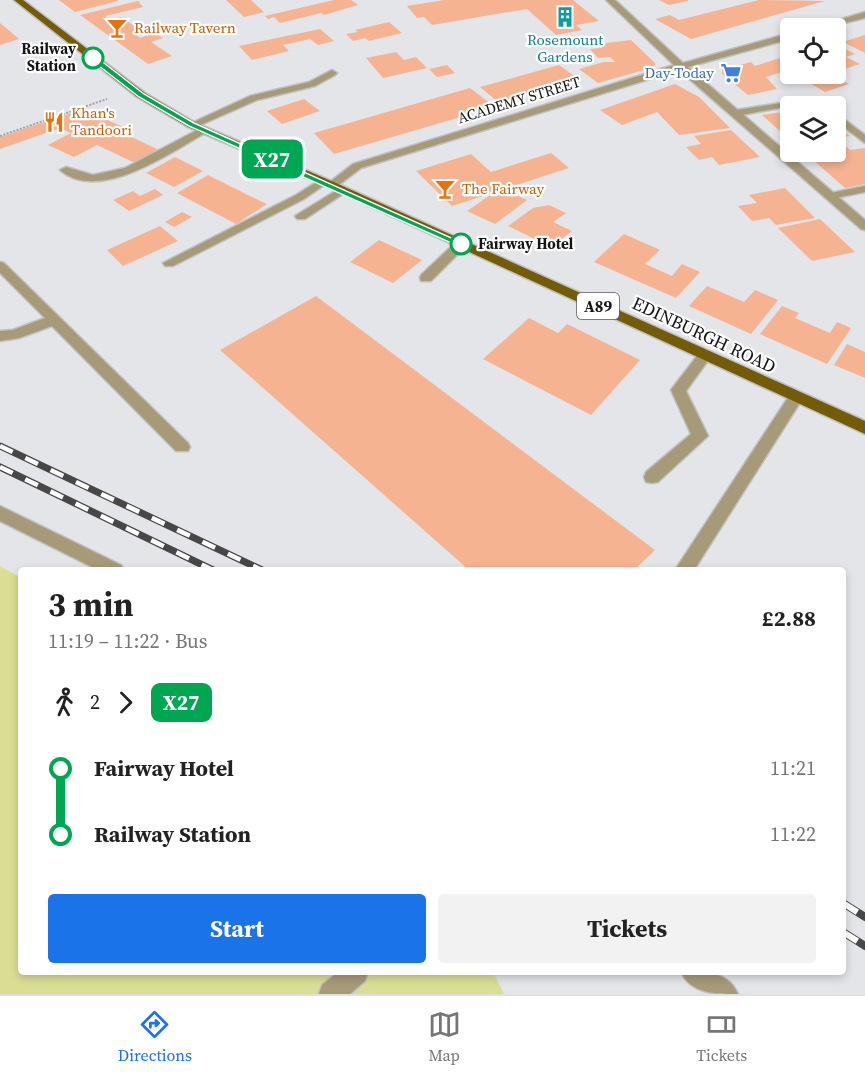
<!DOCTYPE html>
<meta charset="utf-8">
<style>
body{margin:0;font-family:"Source Serif 4",serif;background:#f2f2f2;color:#222;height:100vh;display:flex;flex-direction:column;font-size:22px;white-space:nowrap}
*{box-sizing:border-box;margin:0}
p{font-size:20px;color:#767676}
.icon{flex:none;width:33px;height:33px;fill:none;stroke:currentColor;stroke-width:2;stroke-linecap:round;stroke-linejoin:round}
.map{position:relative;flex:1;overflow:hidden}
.drawer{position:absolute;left:18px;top:567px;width:828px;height:408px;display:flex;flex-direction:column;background:#fff;border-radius:6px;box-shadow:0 3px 9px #0003}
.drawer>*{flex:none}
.badge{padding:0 12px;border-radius:9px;font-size:21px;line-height:39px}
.fabs{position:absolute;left:780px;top:18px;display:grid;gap:12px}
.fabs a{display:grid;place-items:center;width:66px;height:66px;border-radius:6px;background:#fff;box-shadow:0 3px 9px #0003;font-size:30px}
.map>.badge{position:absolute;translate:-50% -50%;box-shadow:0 0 0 3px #fff}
.legs{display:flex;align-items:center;gap:9px;height:66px;padding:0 30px;font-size:20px}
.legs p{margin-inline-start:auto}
.headline{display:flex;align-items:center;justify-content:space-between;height:102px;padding:0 30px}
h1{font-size:33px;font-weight:700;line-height:45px}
.button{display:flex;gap:12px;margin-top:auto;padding:12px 30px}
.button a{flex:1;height:69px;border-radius:6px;background:#1a73e8;color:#fff;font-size:24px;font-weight:700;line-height:69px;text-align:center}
.button a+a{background:#f2f2f2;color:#222}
ul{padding:0 30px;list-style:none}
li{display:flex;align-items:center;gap:21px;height:66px;font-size:22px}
li i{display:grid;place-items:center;width:9px;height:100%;margin:0 8px;background:currentColor}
li i::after{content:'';width:15px;height:15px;margin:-8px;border:4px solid;border-radius:50%;background:#fff}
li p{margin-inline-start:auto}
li:first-child i{background:linear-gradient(#0000 50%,currentColor 0)}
li:last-child i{background:linear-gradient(currentColor 50%,#0000 0)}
.menu{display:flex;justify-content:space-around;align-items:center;height:84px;border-top:2px solid #e0e0e0;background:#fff;font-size:16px;color:#767676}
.menu a{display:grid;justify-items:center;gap:3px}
.menu .selected{color:#1a73e8}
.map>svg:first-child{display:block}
.green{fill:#dade95}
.building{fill:#f5b392}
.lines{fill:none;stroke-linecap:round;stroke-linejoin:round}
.service-casing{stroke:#bfc0c2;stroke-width:3}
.minor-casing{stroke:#bfc0c2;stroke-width:3}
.primary-casing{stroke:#bfc0c2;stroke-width:3}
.path{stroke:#a1a2a4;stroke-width:2;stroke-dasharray:2 1.5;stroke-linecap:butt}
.service{fill:#a79a78;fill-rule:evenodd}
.minor{fill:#a79a78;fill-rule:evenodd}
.primary{fill:#735b08;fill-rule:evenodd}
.rail-far1-casing{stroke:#474748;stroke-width:7}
.rail-casing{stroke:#474748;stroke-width:8}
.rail-far1{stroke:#fff;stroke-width:4.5;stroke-dasharray:14;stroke-linecap:butt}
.rail{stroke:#fff;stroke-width:6;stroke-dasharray:17;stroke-linecap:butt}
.line-1{fill:#00a651;stroke:#fff;stroke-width:1.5}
.stop-1-dot{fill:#fff;stroke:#00a651;stroke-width:3}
.labels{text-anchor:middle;stroke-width:4.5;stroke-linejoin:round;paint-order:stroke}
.far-food-label{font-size:15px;fill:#c56008;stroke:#fff;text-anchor:start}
.far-culture-label{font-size:15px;fill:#0d838f;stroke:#fff}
.far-stop-label{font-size:15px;font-weight:bold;fill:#151516;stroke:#fff;text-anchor:end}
.far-shop-label{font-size:15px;fill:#366cbe;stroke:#fff;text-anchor:end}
.far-street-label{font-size:15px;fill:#151516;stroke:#fff}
.shield{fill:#fff;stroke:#5b5b5c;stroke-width:1.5}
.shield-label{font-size:16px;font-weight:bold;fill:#151516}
.street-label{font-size:18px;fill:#151516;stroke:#fff}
</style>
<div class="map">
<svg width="865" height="994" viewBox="0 0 865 994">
<rect width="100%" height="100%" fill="#e4e5e8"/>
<path class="green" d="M0 566 21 578V972H493L504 994H0Z"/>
<path class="building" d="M59 0H118V1L75 12Z
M226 0H251L264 12 244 17Z
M334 0H351L358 5 324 15 321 13 280 23 274 17 268 19 265 16Z
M444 0H573L599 21 576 25 582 30 556 35 527 9 432 25 424 17 417 18 407 6Z
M659 0H688V1L669 5Z
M759 0 825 1 691 39 655 19 670 15 679 20Z
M138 1 143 7 105 16 111 20 121 17 142 31 134 33 140 38 155 33 163 38 151 42 172 56 148 64 80 15Z
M389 22 402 33 369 41 365 38 353 41 346 34 358 32 355 30Z
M0 23 19 39 0 45Z
M320 29 334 41 318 45 310 39 283 45 289 51 252 60 239 46Z
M865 35V53L843 42Z
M631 40 656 64 651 68 598 83 579 69 604 62H615L610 57 598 58 590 49 602 48 599 44Z
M836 44 855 54 846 57 860 64 845 69 836 64Z
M396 52 404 60 416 57 427 68 383 78 366 58Z
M790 55V72L788 70 766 77 777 89 748 95 722 74V70L751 62 755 66Z
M447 65 455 73 437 77 429 69Z
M559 65 580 80 499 103 480 87Z
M794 74H830L849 84 825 92Z
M675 84 699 97 730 128 679 135 657 112 622 125 600 110Z
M470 88 495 107 334 154 314 133Z
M304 99 320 111 282 124 267 111Z
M86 108 95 116 89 118 94 120 100 117 128 129 121 132 159 150 135 163 97 145 74 157 48 145 71 133 60 128 0 149V137Z
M790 111V140L762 115Z
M836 124 850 136 837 138 850 150 865 148V184L845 188 804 152H836Z
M731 130 760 157 719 165 712 157 699 160 686 147 701 144 694 136Z
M551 153 569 168 452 206 416 171 471 154 491 172Z
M175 157 203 171 174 187 146 173Z
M208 175 252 197 267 204 236 224 177 193Z
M785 188 815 218 776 225 769 218 752 221 738 206 757 203 749 195Z
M155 189 163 195 129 211 113 200 133 191 140 196Z
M511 193 527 200 495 224 467 211 492 194Z
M549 205 566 213 553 222 572 231 551 247 508 226 533 208Z
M182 212 192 217 174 227 165 222Z
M820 219 855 252 812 261 778 228Z
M160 226 178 241 123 266 107 250Z
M624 234 660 250 645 264 672 276 682 264 700 272 676 298 594 262Z
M379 240 422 260 393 283 350 262Z
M707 286 744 302 755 290 778 300 751 334 689 306Z
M316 296 552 473 655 550 634 570H469L220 350Z
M782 306 799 313 795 318 830 333 837 322 851 328 827 364 760 334Z
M529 318 558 333 567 324 640 360 591 415 483 359Z
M847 344 865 352V378L834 365Z"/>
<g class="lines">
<g class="service-casing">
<path id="service" d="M332 70 337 73 335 75 315 86 257 100 196 127 187 125 250 96 309 82Z
M800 100 823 103 828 106H790L736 116 731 113 736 110Z
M836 113 865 135V143L836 121Z
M203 127 207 128V132C171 152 99 204 60 170L66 167 93 175 125 168Z
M323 178 329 181 327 183 304 199 173 266H165L163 263 296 195Z
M865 186V192L830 199 824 196 826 194Z
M342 187 348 190 346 192 305 219H297L295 216Z
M461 240 467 244 465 247 431 281H421L420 278 421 275 457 241Z
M0 262 4 263 188 443 190 447 188 451H176L52 326 19 338 0 341V331L13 330 45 318 0 273Z
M705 350 712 355 686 391 708 436 658 482 652 483 646 482 644 477 646 472 691 434 671 390 700 352Z
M681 972C703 972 728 970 738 994 716 994 691 994 681 972Z"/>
</g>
<g class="minor-casing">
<path id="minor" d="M606 0H615L683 63 790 33V39L688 67 865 220V230L861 229 679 70 361 168 336 187H328L326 185 353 164 674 65Z
M865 12V18L824 28H812Z
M796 392 801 393 803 397 801 401 694 570H675L791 393Z
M0 506 121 565 124 570H98L0 521Z
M338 972H368L365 981 350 994H319L322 985Z"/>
</g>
<g class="primary-casing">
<path id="primary" d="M14 0H23L145 93 196 123 336 183 865 421V434L328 187 188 127 137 97Z"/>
</g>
<path class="path" d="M0 136 107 99"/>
<use href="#service" class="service"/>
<use href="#minor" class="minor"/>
<use href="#primary" class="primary"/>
<g class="rail-far1-casing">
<path id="rail-far1" d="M0 446 262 570
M0 467 213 570"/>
</g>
<g class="rail-casing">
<path id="rail" d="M843 903 865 917
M843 932 865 946"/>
</g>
<use href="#rail-far1" class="rail-far1"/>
<use href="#rail" class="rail"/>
</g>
<path class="line-1" d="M90 56H95L144 94 194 123 465 244 458 246 189 126 139 97 90 59Z"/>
<defs>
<g id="building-bare" transform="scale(1.62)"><path d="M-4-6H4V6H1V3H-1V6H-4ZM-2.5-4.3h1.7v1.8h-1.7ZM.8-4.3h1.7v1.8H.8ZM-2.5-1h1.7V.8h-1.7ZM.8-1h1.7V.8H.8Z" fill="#0f9aa8" stroke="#fff" stroke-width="2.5" paint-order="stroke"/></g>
<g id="bar-bare" transform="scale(1.62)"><path d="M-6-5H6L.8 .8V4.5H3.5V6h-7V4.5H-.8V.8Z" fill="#e8710a" stroke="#fff" stroke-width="2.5" paint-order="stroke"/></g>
<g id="supermarket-bare" transform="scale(1.62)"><path d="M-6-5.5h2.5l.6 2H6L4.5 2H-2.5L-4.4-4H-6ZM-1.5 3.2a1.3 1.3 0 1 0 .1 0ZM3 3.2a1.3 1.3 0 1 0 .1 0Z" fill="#3f7fe0" stroke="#fff" stroke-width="2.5" paint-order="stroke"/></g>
<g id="restaurant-bare" transform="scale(1.62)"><path d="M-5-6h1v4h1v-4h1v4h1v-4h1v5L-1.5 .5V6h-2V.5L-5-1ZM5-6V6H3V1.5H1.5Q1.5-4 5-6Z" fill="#e8710a" stroke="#fff" stroke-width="2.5" paint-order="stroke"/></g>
</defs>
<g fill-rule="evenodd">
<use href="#building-bare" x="565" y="17"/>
<use href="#bar-bare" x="117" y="28"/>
<use href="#supermarket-bare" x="731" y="73"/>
<use href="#restaurant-bare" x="54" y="122"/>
<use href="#bar-bare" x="445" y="189"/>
</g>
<g class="stop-1-dot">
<circle cx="93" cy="58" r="10"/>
<circle cx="461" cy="244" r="10"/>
</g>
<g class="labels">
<g class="far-food-label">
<text x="134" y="33">Railway Tavern</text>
<text x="71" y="118">Khan's<tspan x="71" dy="17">Tandoori</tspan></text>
<text x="462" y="194">The Fairway</text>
</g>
<g class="far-culture-label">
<text x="565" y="45">Rosemount<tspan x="565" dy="17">Gardens</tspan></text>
</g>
<g class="far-stop-label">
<text x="76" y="54">Railway<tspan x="76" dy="17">Station</tspan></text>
<text x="478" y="249" text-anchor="start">Fairway Hotel</text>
</g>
<g class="far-shop-label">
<text x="714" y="78">Day-Today</text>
</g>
<g class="far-street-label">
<text transform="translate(519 100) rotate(-17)" y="5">ACADEMY STREET</text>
</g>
<rect class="shield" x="577" y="293" width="42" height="26" rx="4.5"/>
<g class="shield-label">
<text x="598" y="312">A89</text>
</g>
<g class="street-label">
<text transform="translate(704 335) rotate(25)" y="6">EDINBURGH ROAD</text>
</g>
</g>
</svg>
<div class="fabs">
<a><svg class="icon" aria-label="locate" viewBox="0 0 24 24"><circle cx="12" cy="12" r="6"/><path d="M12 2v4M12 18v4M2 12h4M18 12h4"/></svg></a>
<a><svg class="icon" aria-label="layers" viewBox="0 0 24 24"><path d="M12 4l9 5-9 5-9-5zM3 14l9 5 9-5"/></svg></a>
</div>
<b class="badge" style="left:272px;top:159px;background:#00a651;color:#fff">X27</b>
<section class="drawer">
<div class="headline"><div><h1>3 min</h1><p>11:19 – 11:22 · Bus</p></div><b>£2.88</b></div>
<div class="legs"><svg class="icon" aria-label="walk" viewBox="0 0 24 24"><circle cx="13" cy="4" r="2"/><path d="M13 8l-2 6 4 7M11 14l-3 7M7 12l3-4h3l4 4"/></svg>2<svg class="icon" aria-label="forward" viewBox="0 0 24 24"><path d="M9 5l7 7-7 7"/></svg><b class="badge" style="background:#00a651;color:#fff">X27</b></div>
<ul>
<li><i style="color:#00a651"></i><b>Fairway Hotel</b><p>11:21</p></li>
<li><i style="color:#00a651"></i><b>Railway Station</b><p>11:22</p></li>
</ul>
<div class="button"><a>Start</a><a>Tickets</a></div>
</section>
</div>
<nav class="menu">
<a class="selected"><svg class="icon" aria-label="directions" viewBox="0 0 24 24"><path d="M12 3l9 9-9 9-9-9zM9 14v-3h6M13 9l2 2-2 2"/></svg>Directions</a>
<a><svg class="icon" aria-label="map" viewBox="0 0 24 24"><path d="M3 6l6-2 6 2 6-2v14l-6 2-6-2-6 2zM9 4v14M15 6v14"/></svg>Map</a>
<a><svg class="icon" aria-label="tickets" viewBox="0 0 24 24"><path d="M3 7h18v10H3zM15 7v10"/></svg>Tickets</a>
</nav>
